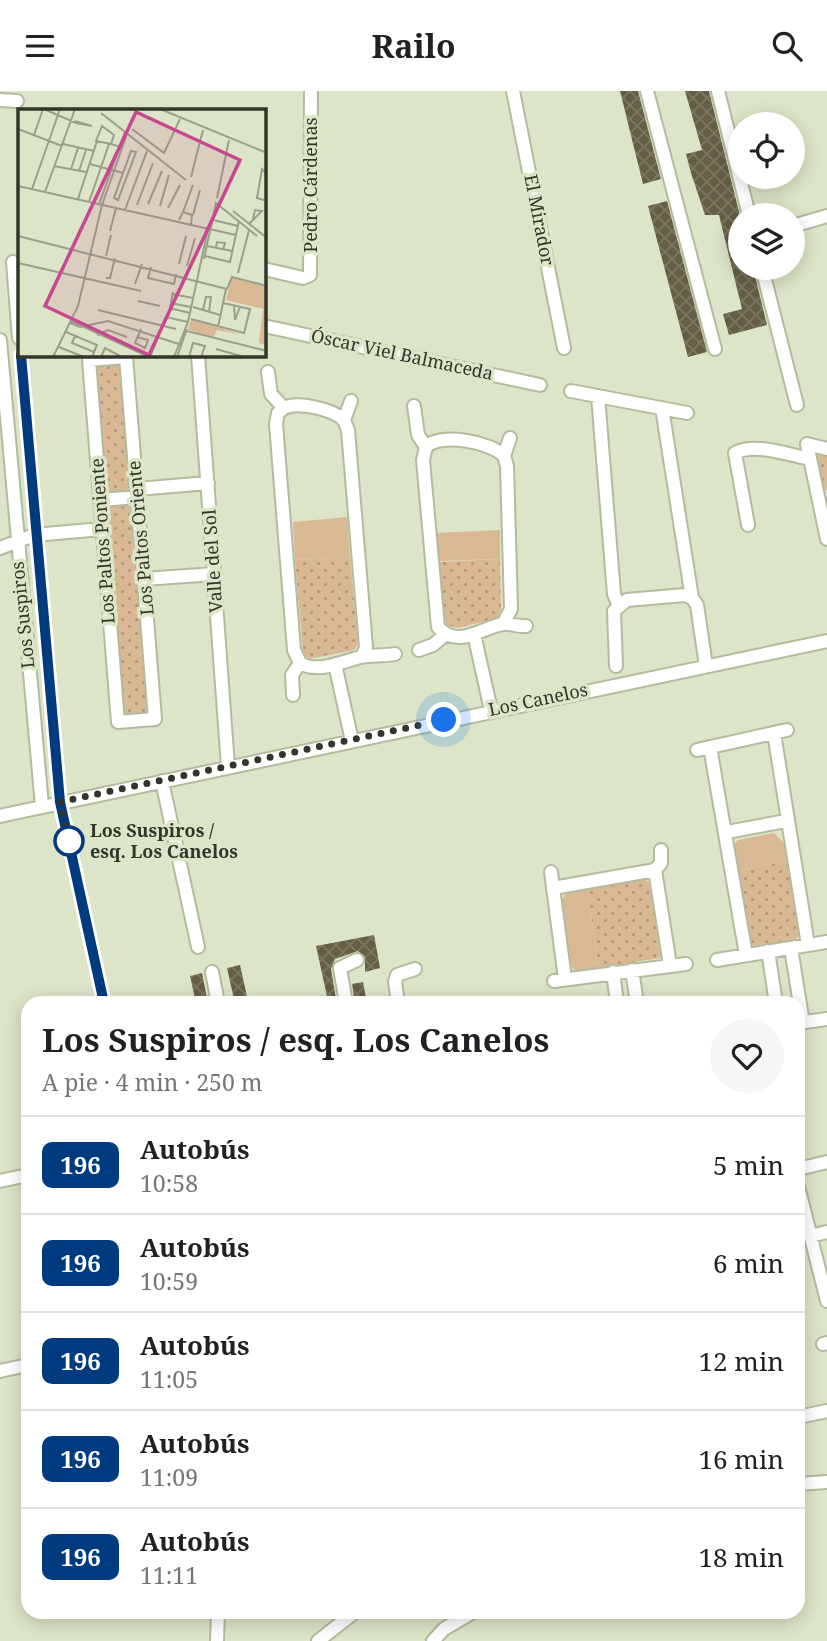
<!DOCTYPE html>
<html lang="es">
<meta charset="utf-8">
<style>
body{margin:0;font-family:"Noto Serif",serif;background:#f6f6f6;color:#202124;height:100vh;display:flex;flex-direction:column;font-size:26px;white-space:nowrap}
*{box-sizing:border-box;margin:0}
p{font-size:23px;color:#757577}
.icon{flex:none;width:38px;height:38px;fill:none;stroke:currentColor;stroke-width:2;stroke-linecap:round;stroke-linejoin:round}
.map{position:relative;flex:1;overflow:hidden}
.panel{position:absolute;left:21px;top:905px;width:784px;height:623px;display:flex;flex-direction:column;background:#fff;border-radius:21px;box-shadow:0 4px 18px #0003}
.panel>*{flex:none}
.badge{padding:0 14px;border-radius:10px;font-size:24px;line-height:46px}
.fabs{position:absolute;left:728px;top:21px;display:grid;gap:14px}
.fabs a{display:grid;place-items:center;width:77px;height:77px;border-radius:50%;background:#fff;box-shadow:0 4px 18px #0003;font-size:35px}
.you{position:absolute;width:35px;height:35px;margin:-18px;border:5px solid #fff;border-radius:50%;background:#1a73e8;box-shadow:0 0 0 10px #1a73e833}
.map>.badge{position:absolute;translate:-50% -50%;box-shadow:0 0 0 4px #fff}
.round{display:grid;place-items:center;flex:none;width:74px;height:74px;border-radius:37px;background:#f6f6f6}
.head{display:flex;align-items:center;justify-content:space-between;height:119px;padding:0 21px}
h1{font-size:33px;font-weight:700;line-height:52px}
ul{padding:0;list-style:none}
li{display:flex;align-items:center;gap:21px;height:98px;padding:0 21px;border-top:2px solid #e0e0e0}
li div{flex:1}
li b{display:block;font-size:26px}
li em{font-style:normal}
li .badge{min-width:77px;font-weight:700;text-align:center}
header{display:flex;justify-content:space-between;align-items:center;height:91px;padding:0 21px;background:#fff;font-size:32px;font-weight:700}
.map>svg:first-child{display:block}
.grass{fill:url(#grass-dots)}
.pitch{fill:#dbb894}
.building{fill:url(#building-cross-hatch)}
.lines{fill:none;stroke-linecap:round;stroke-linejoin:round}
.minor-casing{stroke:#b3bb9e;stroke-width:16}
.minor{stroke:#fff;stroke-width:12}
.line-casing{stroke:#fff;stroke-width:16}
.line{stroke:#003b80;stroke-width:10}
.walk{stroke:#32352a;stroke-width:7;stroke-dasharray:0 12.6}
.stop-dot{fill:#fff;stroke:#003b80;stroke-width:3.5}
.labels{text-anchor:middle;stroke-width:7;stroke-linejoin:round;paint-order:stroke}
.street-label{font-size:18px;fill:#32352a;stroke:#dde5c8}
.stop-label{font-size:18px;font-weight:bold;fill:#32352a;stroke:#dde5c8;text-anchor:start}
.inset-road{fill:none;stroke:#999f89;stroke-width:2}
.view{fill:#c84790;fill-opacity:0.15;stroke:#c84790;stroke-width:3.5}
.inset-edge{fill:none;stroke:#32352a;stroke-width:3.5}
</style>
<header><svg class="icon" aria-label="menu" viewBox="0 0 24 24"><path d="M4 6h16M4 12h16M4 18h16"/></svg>Railo<svg class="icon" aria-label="search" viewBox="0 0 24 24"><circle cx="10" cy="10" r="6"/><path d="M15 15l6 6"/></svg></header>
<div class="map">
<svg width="827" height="1550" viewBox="0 0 827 1550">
<defs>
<pattern id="grass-dots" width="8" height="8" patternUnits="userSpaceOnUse" patternTransform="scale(1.75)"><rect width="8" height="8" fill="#dbb894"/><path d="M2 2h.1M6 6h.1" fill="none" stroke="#b29679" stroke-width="1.8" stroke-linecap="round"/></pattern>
<pattern id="building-cross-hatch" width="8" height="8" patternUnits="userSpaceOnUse" patternTransform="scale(1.75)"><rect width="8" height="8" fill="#655e44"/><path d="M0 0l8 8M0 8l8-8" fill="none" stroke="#7c7763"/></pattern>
</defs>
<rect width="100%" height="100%" fill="#dde5c8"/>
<path class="grass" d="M98 272H121L151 621 143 626 127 627 121 618 93 278Z
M822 363 827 364V399L821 401 813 367Z
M350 466 358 553 354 559 309 568 303 562 295 469Z
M500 468 501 518 498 527 458 537 446 534 439 471Z
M787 770 801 843 796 848 754 855 748 851 735 780Z
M645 788 653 796 662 860 660 867 598 877 588 798Z"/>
<path class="pitch" d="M347 426 350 466 295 469 293 431Z
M500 439V468L439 470 437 442Z
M774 742 784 752 787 770 735 780 733 755 738 749Z
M588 798 598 877 576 880 569 874 561 810 566 802Z"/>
<path class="building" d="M620 0H638L661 88 643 93Z
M685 0H709L740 125V177H753L767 234 729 244 723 223 742 218 719 124H705L691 82 686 63 702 59Z
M667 110 707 261 688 266 648 115Z
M374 844 380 877 365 881V866L358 860 335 868 331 878 336 908 328 910 316 855Z
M240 874 246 901 248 912H235L231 895 227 877Z
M202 882 208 912H196L190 885Z
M363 891 367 912H355L352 893Z"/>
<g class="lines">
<g class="minor-casing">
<path id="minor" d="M513 0 564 257
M647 0 715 258
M718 0 749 124
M0 9 17 10
M793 135 827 125
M13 171 19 247
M762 177 797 314
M264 178 303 187 310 184 311 0
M264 235 540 294
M0 249 42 715
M21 264 60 711 104 912
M198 264 228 676
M126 266 155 628 118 631 89 269Z
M268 281 271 303 284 317
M571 300 687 322
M598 305 614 503 618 513
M351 310 344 329 348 339 366 556 363 564
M414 315 418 344 426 356
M284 317 278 322 276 333 294 559 300 572
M284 317C298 310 332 318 344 329
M662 317 692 507
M426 356 423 369 438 536C458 559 482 536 503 533 510 532 519 536 526 535
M426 356C440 341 491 351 504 365
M827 358 807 353 827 448
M137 398 208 392
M101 409 138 406
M748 434 735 362C754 351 790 364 810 368
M0 457 34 444 102 438
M144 488 214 483
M503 533 511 518 507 375 504 365 510 347
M474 543 491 619
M419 559 433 554 446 543
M300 572C318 583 343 570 361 566 368 564 384 565 395 563
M335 573 352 650
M616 575 614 520 627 509 685 504 692 507 697 514 706 575
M293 604 292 584 300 572
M774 642 808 854
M710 656 746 864
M697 659 787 639
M162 690 198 856
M0 725 827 550
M727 741 786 730
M661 759V772L655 779 670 874
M551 781 565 888
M553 797 655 779
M791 857 803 932
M768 860 776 912
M717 869 827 851
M632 879 637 912
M212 881 218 912
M613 881 617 912
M554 890 686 873
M346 912 340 877 357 869
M398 912 395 891 397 884 415 878
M798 932 827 928
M798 1078 827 1071
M0 1090 28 1084
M798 1095 827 1210
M810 1145 827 1141
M823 1253 827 1252
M0 1280 28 1274
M798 1326 827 1320
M798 1393 827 1391
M217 1550 218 1521
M318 1550 355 1521
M433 1550 444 1538 473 1521"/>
</g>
<use href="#minor" class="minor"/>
</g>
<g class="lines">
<g class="line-casing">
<path id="line" d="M21 264 60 711 104 912"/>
</g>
<use href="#line" class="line"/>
<path class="walk" d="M69 750 71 761 60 711 444 629"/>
</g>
<circle class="stop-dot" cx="69" cy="750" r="14"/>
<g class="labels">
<g class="street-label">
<text transform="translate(311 94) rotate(-90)" y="6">Pedro Cárdenas</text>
<text transform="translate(539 129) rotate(79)" y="6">El Mirador</text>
<text transform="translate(402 264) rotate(12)" y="6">Óscar Viel Balmaceda</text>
<text transform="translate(141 447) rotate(-95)" y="6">Los Paltos Oriente</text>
<text transform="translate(103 450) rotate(-94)" y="6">Los Paltos Poniente</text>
<text transform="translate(213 470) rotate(-94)" y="6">Valle del Sol</text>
<text transform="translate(23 524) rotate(-96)" y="6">Los Suspiros</text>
<text transform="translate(538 609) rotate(-12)" y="6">Los Canelos</text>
</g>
<g class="stop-label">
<text x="90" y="746">Los Suspiros /<tspan x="90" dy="21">esq. Los Canelos</tspan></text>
</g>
</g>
<g transform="translate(18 18)">
<rect width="248" height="248" fill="#dde5c8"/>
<path d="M173 211 183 213 224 226 199 221 195 229 170 220Z" fill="#dbb894"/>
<path d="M214 169 248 178V236L241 234 245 200 208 191Z" fill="#dbb894"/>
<path class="inset-road" d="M26 0 58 14 74 17 57 12M142 0 249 44M83 4 168 71M0 20 44 37M114 20 146 44 162 10M16 26 25 0M45 35 76 42M93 35 96 26 84 17 78 32 93 35 103 38M113 42 118 43 100 91 96 89ZM72 55 105 64M36 57 68 63M53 60 60 39M61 62 68 41M249 65 244 60 239 89 249 92M173 68 185 21M0 77 218 126M14 80 42 0M27 83 57 0M199 89 211 31M60 90 79 32M71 93 91 35M81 95 107 23M130 95 144 62M119 96 135 54M142 97 151 66M150 99 162 76M107 101 129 42M215 102 249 129M165 103 175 76M175 106 182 81M161 111 165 103 174 106 173 116M195 111 220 117M231 115 244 102 237 101 235 110M92 122 98 99M0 127 209 180 214 168 249 177M189 137 214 142M198 139 199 133 207 134 205 141M88 147 93 126M187 147 212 153 221 112M186 150 198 94 239 127M0 154 123 182M161 155 168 127M169 157 177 129M133 158 130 169 156 175 158 165M220 164 231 121M88 169H92L97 149M117 175 124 155M154 185 175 189M120 192 142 197M152 194 173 198M216 196 217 211 222 198M175 198 202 206M151 199 172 204M80 201 158 220M185 201 188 188H193L191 203M148 208 170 213M150 209 155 183M173 210 226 224 232 200 205 194M53 212 131 248M52 214 62 218 90 212 164 236M200 218 208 180M169 222 249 242M48 223 79 236 74 248M79 226 90 221 109 228M57 227 54 234 76 243M119 228 130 231 127 239 117 234 123 220M41 238 66 248M198 240 223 247M35 248 60 197 84 96 109 25M83 248 87 239 104 248M132 248 141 226M156 248 170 213 190 120M159 248 169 220M171 248 175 234 187 237 183 248"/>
<path class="view" d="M118 3 222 51 131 246 27 197Z"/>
<rect width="248" height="248" class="inset-edge"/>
</g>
</svg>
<div class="fabs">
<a><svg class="icon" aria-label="locate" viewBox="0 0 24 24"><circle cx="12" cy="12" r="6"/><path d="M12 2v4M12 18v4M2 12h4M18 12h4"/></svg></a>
<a><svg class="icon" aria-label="layers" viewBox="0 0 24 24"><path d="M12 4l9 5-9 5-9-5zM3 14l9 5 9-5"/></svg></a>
</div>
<div class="you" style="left:444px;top:629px"></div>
<section class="panel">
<div class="head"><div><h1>Los Suspiros / esq. Los Canelos</h1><p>A pie · 4 min · 250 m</p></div><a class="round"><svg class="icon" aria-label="heart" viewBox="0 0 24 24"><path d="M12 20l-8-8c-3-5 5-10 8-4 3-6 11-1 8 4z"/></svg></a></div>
<ul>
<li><span class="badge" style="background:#003b80;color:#fff">196</span><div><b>Autobús</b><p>10:58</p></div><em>5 min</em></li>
<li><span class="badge" style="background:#003b80;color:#fff">196</span><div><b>Autobús</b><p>10:59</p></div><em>6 min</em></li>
<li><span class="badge" style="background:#003b80;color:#fff">196</span><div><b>Autobús</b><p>11:05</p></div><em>12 min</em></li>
<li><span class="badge" style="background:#003b80;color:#fff">196</span><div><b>Autobús</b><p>11:09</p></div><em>16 min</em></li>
<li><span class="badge" style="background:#003b80;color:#fff">196</span><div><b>Autobús</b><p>11:11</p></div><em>18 min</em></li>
</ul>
</section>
</div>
